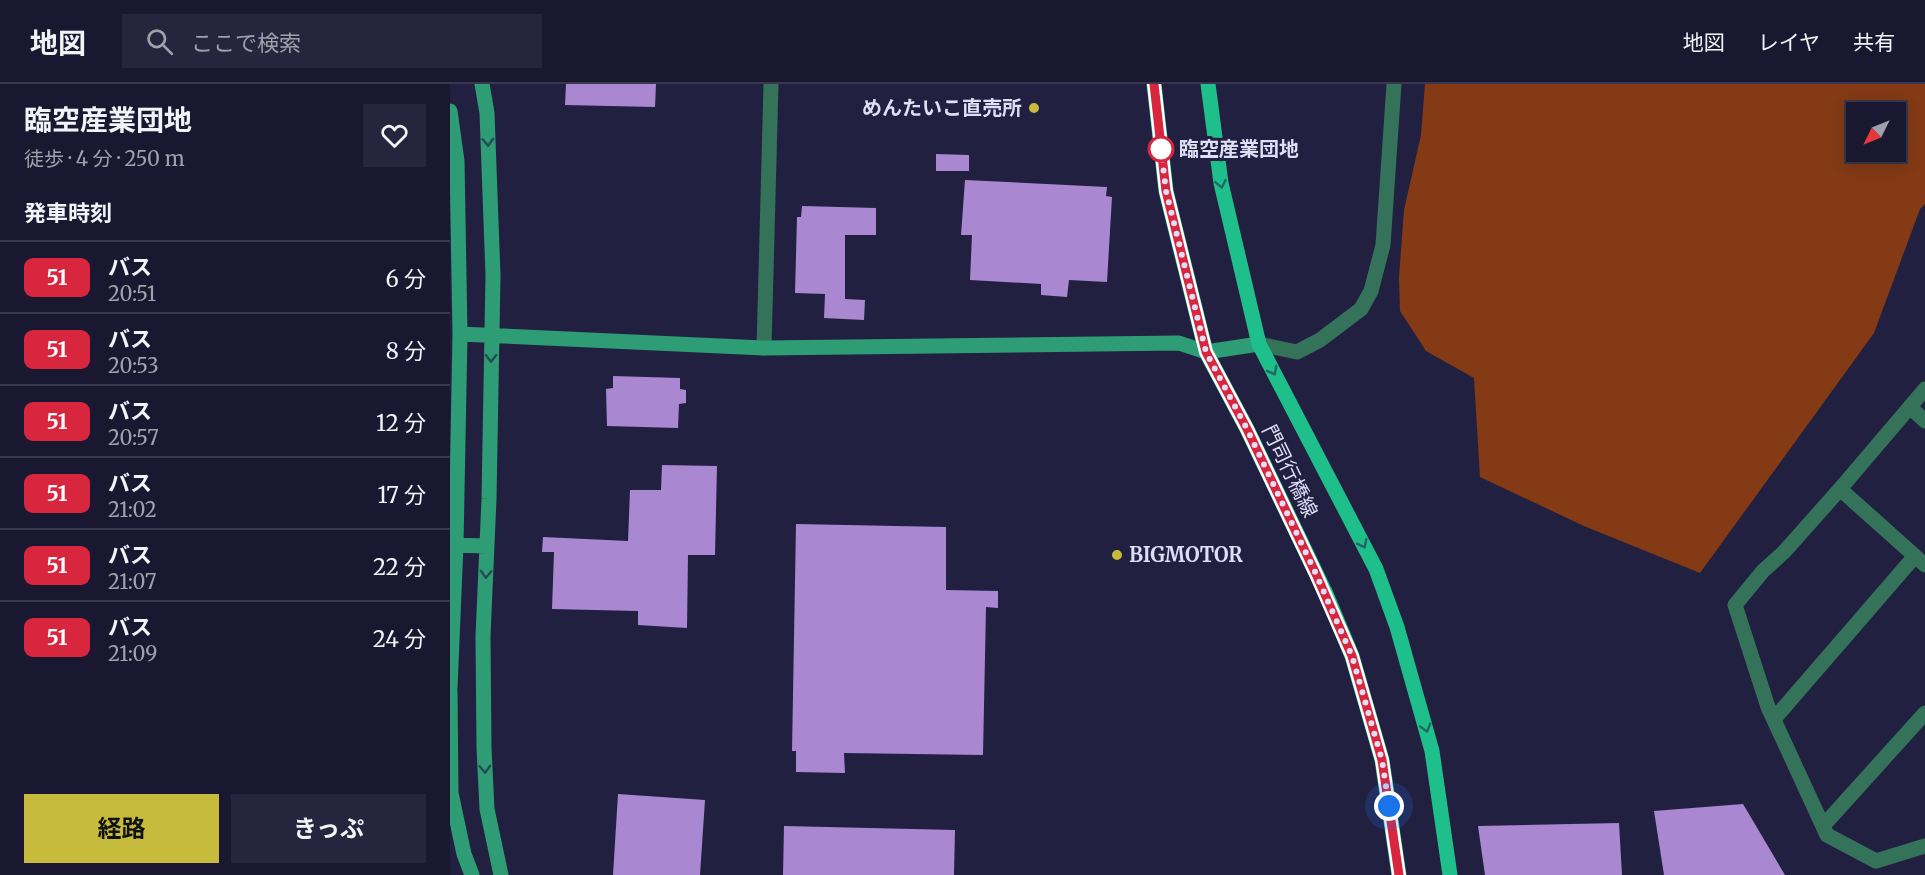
<!DOCTYPE html>
<html lang="ja">
<meta charset="utf-8">
<style>
body{margin:0;font-family:Merriweather,"Noto Sans JP",serif;background:#27253d;color:#f1f3f6;height:100vh;display:flex;flex-direction:column;font-size:22px;white-space:nowrap}
*{box-sizing:border-box;margin:0}
p{font-size:20px;color:#9fa0ab}
.icon{flex:none;width:33px;height:33px;fill:none;stroke:currentColor;stroke-width:2;stroke-linecap:round;stroke-linejoin:round}
.map{position:relative;flex:1;overflow:hidden}
.panel{display:flex;flex-direction:column;background:#1a1831;width:450px}
.panel>*{flex:none}
.badge{padding:0 12px;border-radius:9px;font-size:21px;line-height:39px}
.needle{width:39px;rotate:227deg}
.controls{position:absolute;left:1396px;top:18px;display:grid;gap:12px}
.controls a{display:grid;place-items:center;width:60px;height:60px;border-radius:0px;background:#1a1831;box-shadow:0 3px 15px #0003,0 0 0 2px #38374d;font-size:30px}
.you{position:absolute;width:30px;height:30px;margin:-15px;border:4px solid #fff;border-radius:50%;background:#1a73e8;box-shadow:0 0 0 9px #1a73e833}
.map>.badge{position:absolute;translate:-50% -50%;box-shadow:0 0 0 3px #fff}
h2{padding:0 24px;font-size:22px;line-height:54px}
.round{display:grid;place-items:center;flex:none;width:63px;height:63px;border-radius:0px;background:#27253d}
.overview{display:flex;align-items:center;justify-content:space-between;height:102px;padding:0 24px}
h1{font-size:28px;font-weight:700;line-height:45px}
.primary-button{display:flex;gap:12px;margin-top:auto;padding:12px 24px}
.primary-button a{flex:1;height:69px;border-radius:0px;background:#c6bb3c;color:#111;font-size:24px;font-weight:700;line-height:69px;text-align:center}
.primary-button a+a{background:#27253d;color:#f1f3f6}
ul{padding:0;list-style:none}
li{display:flex;align-items:center;gap:18px;height:72px;padding:0 24px;border-top:2px solid #38374d}
li div{flex:1}
li b{display:block;font-size:22px}
li em{font-style:normal}
li .badge{min-width:66px;font-weight:700;text-align:center}
header{display:flex;align-items:center;gap:36px;box-sizing:border-box;height:84px;padding:0 30px;background:#1a1831;border-bottom:2px solid #38374d}
header strong{font-size:28px}
nav{display:flex;gap:33px;margin-inline-start:auto;font-size:21px}
.search{width:420px;height:54px;background:#27253d;display:flex;align-items:center;gap:15px;box-sizing:border-box;padding:0 21px;border-radius:0px;color:#9fa0ab;font-size:22px}
main{display:flex;flex:1;min-height:0}
.map>svg:first-child{display:block}
.forest{fill:#833a15;fill-rule:evenodd}
.building{fill:#a987d1}
.lines{fill:none;stroke-linecap:round;stroke-linejoin:round}
.street{stroke:#347259;stroke-width:15}
.secondary{stroke:#2e9d75;stroke-width:15}
.primary{stroke:#1ebf8b;stroke-width:15}
.oneway{stroke:#264c53}
.oneway2{stroke:#206862}
.line-casing{stroke:#fff;stroke-width:14}
.line{stroke:#d7263d;stroke-width:9}
.walk{stroke:#dedff5;stroke-width:6;stroke-dasharray:0 10.8}
.poi-dot{fill:#c6bb3c;stroke:#222041;stroke-width:2}
.stop-dot{fill:#fff;stroke:#d7263d;stroke-width:3}
.labels{text-anchor:middle;stroke-width:6;stroke-linejoin:round;paint-order:stroke}
.poi-label{font-size:20px;font-weight:bold;fill:#dedff5;stroke:#222041;text-anchor:end}
.stop-label{font-size:20px;font-weight:bold;fill:#dedff5;stroke:#222041;text-anchor:start}
.street-label{font-size:20px;fill:#dedff5;stroke:#222041}
</style>
<header>
<strong>地図</strong>
<div class="search"><svg class="icon" aria-label="search" viewBox="0 0 24 24"><circle cx="10" cy="10" r="6"/><path d="M15 15l6 6"/></svg>ここで検索</div>
<nav><a>地図</a><a>レイヤ</a><a>共有</a></nav>
</header>
<main>
<section class="panel">
<div class="overview"><div><h1>臨空産業団地</h1><p>徒歩 · 4 分 · 250 m</p></div><a class="round"><svg class="icon" aria-label="heart" viewBox="0 0 24 24"><path d="M12 20l-8-8c-3-5 5-10 8-4 3-6 11-1 8 4z"/></svg></a></div>
<h2>発車時刻</h2>
<ul>
<li><span class="badge" style="background:#d7263d;color:#fff">51</span><div><b>バス</b><p>20:51</p></div><em>6 分</em></li>
<li><span class="badge" style="background:#d7263d;color:#fff">51</span><div><b>バス</b><p>20:53</p></div><em>8 分</em></li>
<li><span class="badge" style="background:#d7263d;color:#fff">51</span><div><b>バス</b><p>20:57</p></div><em>12 分</em></li>
<li><span class="badge" style="background:#d7263d;color:#fff">51</span><div><b>バス</b><p>21:02</p></div><em>17 分</em></li>
<li><span class="badge" style="background:#d7263d;color:#fff">51</span><div><b>バス</b><p>21:07</p></div><em>22 分</em></li>
<li><span class="badge" style="background:#d7263d;color:#fff">51</span><div><b>バス</b><p>21:09</p></div><em>24 分</em></li>
</ul>
<div class="primary-button"><a>経路</a><a>きっぷ</a></div>
</section>
<div class="map">
<svg width="1475" height="791" viewBox="0 0 1475 791">
<rect width="100%" height="100%" fill="#222041"/>
<path class="forest" d="M975 0H1475V120L1470 125 1424 249 1250 489 1134 442 1030 393 1024 294 976 267 950 227 949 193 954 126 971 51ZM1407 28H1446V68H1407Z"/>
<path class="building" d="M116 0H206L205 23 115 21Z
M486 70 519 71V87H486Z
M515 96 657 103 656 112 662 113 657 198 619 196 617 213 591 211V200L520 196 522 151H511Z
M352 122 426 124V151H395V215L415 216 414 236 374 234 375 210 345 209 347 133H351Z
M163 292 230 294V305L236 306V319L229 320 228 344 157 342 156 305 163 304Z
M212 381 267 382 265 471H238L237 544 188 541V527L102 525 104 468H92L93 453 178 457 180 406H211Z
M346 440 496 443V506L548 507V524L536 523 533 671 394 669 395 689 346 688V667H342Z
M168 710 255 716 250 791H163Z
M1293 720 1335 791H1214L1204 727Z
M1169 739 1172 791H1035L1028 742Z
M334 742 505 746 504 791H333Z"/>
<g class="lines">
<path class="street" d="M809 260 847 268 870 256 911 225 921 207 933 161 944 0
M314 264 321 0
M1475 305 1390 405 1334 468 1313 487 1285 521 1318 623 1377 751 1426 777 1475 762
M1460 323 1475 337
M1390 405 1475 481
M1324 635 1465 472
M1373 742 1475 629"/>
<path class="secondary" d="M32 0 37 29 43 191 39 415 33 552 34 664 37 725 51 791
M0 27 7 77 10 250 6 461 0 604
M10 250 314 264 729 259 756 268 809 260
M0 461 37 462
M0 607 1 709 14 770 22 791"/>
<path class="primary" d="M704 0 716 107 756 268 797 345 876 510 902 572 932 676 949 791
M758 0 771 99 809 260 926 485 947 543 982 667 1000 791"/>
</g>
<defs><path id="oneway-chevron" d="M-2-3.5L2.5 0L-2 3.5" fill="none" stroke-width="1.6" stroke-linecap="round" stroke-linejoin="round" transform="scale(1.5)"/></defs>
<g class="oneway">
<use href="#oneway-chevron" transform="translate(38 58) rotate(88)"/>
<use href="#oneway-chevron" transform="translate(41 274) rotate(91)"/>
<use href="#oneway-chevron" transform="translate(36 490) rotate(92)"/>
<use href="#oneway-chevron" transform="translate(35 685) rotate(87)"/>
</g>
<g class="oneway2">
<use href="#oneway-chevron" transform="translate(771 100) rotate(79)"/>
<use href="#oneway-chevron" transform="translate(823 287) rotate(62)"/>
<use href="#oneway-chevron" transform="translate(913 460) rotate(63)"/>
<use href="#oneway-chevron" transform="translate(976 644) rotate(74)"/>
</g>
<g class="lines">
<g class="line-casing">
<path id="line" d="M704 0 716 107 756 268 797 345 866 490 902 572 932 676 949 791"/>
</g>
<use href="#line" class="line"/>
<path class="walk" d="M711 65 716 107 756 268 797 345 866 490 902 572 932 676 939 722"/>
</g>
<g class="poi-dot">
<circle cx="584" cy="24" r="6"/>
<circle cx="667" cy="471" r="6"/>
</g>
<circle class="stop-dot" cx="711" cy="65" r="12"/>
<g class="labels">
<g class="poi-label">
<text x="572" y="31">めんたいこ直売所</text>
<text x="679" y="478" text-anchor="start">BIGMOTOR</text>
</g>
<g class="stop-label">
<text x="729" y="72">臨空産業団地</text>
</g>
<g class="street-label">
<text transform="translate(840 387) rotate(64)" y="7">門司行橋線</text>
</g>
</g>
</svg>
<div class="controls">
<a><svg class="needle" viewBox="-14 -14 28 28"><path d="M0-13l5 13h-10z" fill="#e53935"/><path d="M0 13l5-13h-10z" fill="#9fa0ab"/></svg></a>
</div>
<div class="you" style="left:939px;top:722px"></div>
</div>
</main>
